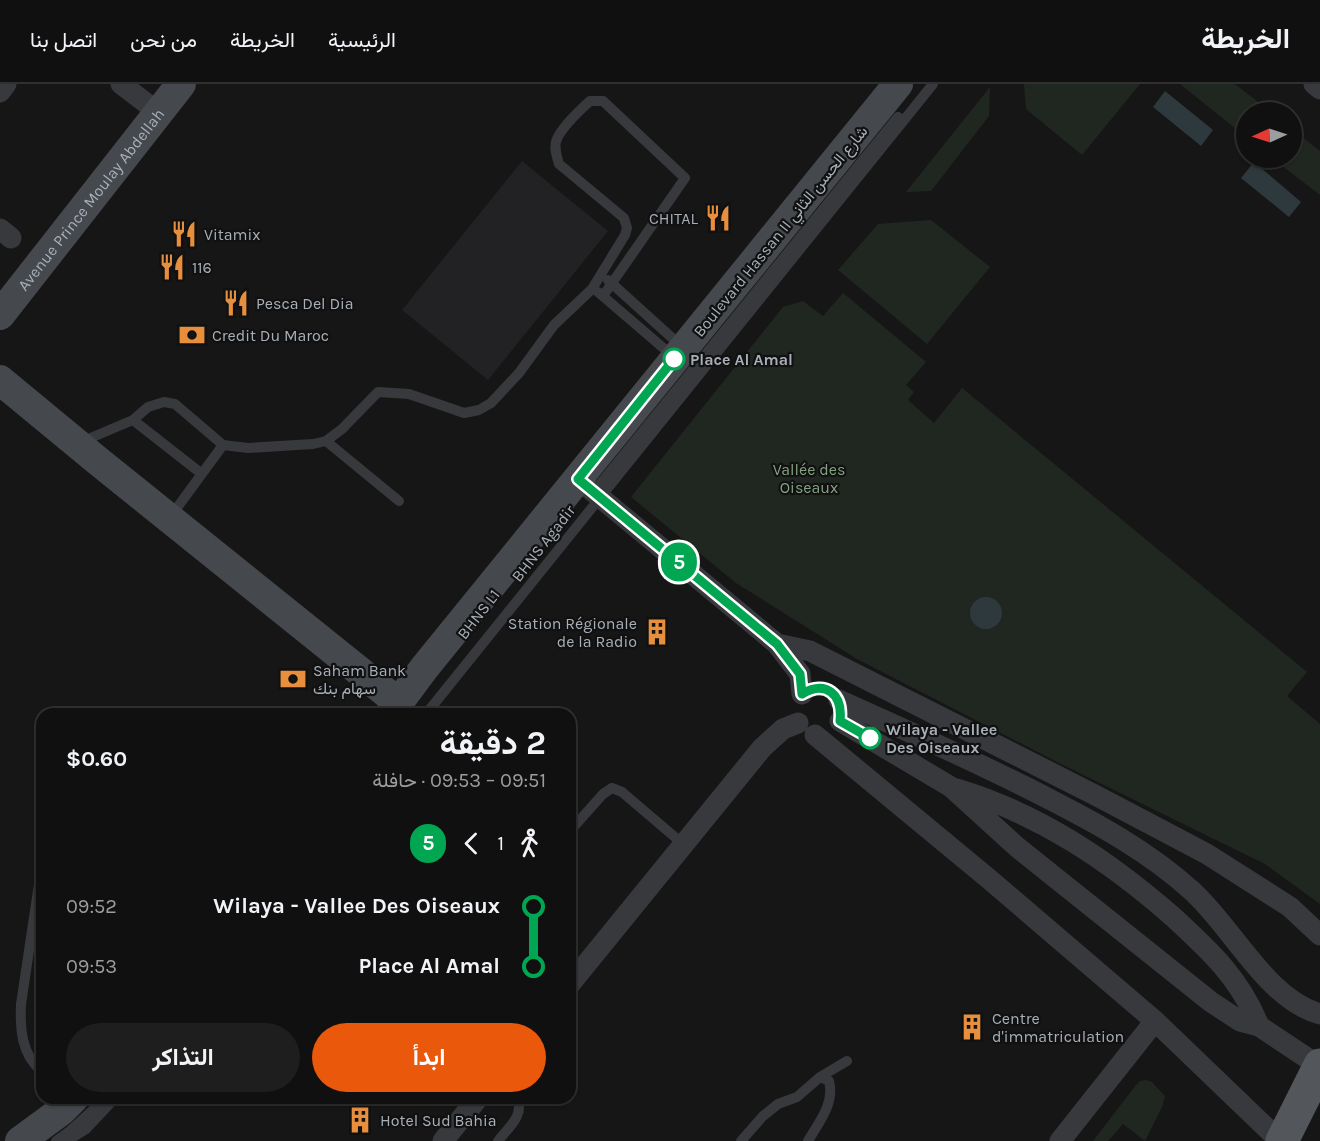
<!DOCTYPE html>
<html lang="ar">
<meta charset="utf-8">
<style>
body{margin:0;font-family:Karla,Vazirmatn,sans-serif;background:#1e1e1f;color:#f1f3f6;direction:rtl;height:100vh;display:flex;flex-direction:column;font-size:22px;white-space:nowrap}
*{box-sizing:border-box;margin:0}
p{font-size:20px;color:#9c9d9f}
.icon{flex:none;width:33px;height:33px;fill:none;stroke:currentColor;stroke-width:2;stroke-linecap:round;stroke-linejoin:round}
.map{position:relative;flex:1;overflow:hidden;direction:ltr}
.details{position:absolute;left:36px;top:624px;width:540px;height:396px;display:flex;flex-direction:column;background:#101011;border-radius:18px;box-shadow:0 2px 4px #0004,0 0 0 2px #303031;direction:rtl}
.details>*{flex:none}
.badge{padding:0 12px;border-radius:20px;font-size:21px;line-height:39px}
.needle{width:39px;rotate:267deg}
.fabs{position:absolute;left:1236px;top:18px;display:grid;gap:12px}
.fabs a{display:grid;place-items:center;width:66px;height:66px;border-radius:50%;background:#101011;box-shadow:0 2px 4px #0004,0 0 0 2px #303031;font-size:30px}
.map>.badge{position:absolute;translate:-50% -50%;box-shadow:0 0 0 3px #fff}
.legs{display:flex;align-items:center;gap:9px;height:66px;padding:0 30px;font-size:20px}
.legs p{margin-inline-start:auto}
.overview{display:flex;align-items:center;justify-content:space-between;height:102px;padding:0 30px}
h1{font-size:33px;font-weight:700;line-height:45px}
.primary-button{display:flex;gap:12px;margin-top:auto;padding:12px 30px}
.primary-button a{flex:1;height:69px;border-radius:36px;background:#ea580c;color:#fff;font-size:24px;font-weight:700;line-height:69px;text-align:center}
.primary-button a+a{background:#1e1e1f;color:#f1f3f6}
ul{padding:0 30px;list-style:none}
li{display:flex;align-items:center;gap:21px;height:60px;font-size:22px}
li i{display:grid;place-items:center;width:9px;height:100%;margin:0 8px;background:currentColor}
li i::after{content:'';width:15px;height:15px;margin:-8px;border:4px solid;border-radius:50%;background:#101011}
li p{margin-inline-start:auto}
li:first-child i{background:linear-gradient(#0000 50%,currentColor 0)}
li:last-child i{background:linear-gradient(currentColor 50%,#0000 0)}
header{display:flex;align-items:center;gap:36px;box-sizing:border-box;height:84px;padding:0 30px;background:#101011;border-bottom:2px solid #303031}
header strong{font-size:28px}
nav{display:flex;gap:33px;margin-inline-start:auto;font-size:21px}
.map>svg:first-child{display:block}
.built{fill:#222224}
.green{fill:#202720}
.water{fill:#2e393d}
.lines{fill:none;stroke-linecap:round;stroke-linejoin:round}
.lane{stroke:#37393c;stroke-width:10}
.street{stroke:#37393c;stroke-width:21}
.secondary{stroke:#45484c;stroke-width:30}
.primary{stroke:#53565b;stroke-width:33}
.line-1-casing{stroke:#fff;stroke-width:14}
.line-1{stroke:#00a651;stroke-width:9}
.stop-1-dot{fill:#fff;stroke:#00a651;stroke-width:3}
.labels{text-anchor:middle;stroke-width:4.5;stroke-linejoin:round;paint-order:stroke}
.street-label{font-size:16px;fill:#a8afb7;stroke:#111112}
.poi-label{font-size:16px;fill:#a8afb7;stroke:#111112;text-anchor:start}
.stop-label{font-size:16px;font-weight:bold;fill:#a8afb7;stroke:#111112;text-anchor:start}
.park-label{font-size:16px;fill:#84a180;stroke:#111112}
</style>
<header>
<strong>الخريطة</strong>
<nav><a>الرئيسية</a><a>الخريطة</a><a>من نحن</a><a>اتصل بنا</a></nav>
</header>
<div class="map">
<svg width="1320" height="1057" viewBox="0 0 1320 1057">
<rect width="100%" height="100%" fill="#161617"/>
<path class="built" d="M522 77 608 147 488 296 402 226Z"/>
<path class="green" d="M1024 0H1140L1082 71 1026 25Z
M1180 0H1235L1271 28H1246V53Z
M990 3 989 32 931 107 906 108Z
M1292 45 1320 67V111L1272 74H1292Z
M931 136 990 183 927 260 838 186 878 140Z
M843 209 926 278 906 301 914 308 908 316 934 339 962 304 1307 588 1287 612 1320 640V820L1265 780 1059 679 857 575 736 499 631 413 783 223 803 217 823 232Z
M1146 996 1152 998 1165 1012 1162 1023 1145 1057 1123 1040 1108 1057H1093L1136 1001 1140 997Z"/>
<path class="water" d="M1165 7 1213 46 1201 62 1153 23Z
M1254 78 1301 118 1289 133 1241 94Z
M970 529a16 16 0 1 1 32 0a16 16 0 1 1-32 0Z"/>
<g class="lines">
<path class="lane" d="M608 196 681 262
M598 208 675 274
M133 336 202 390
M326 357 399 417
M81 358 133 336 148 323 164 318 175 320 223 361
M592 410 898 33
M171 432 223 361 248 364 313 360 326 357 342 345 378 308 409 310 464 329 479 326 491 319 519 289 554 241 592 205 625 151 627 144 624 134 559 80C557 72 553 63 557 55 562 43 580 26 590 17H603L685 94 603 212
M426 630 933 0
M570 747 603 710 612 704 622 708 683 760
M42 780 21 920C20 944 21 971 42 987
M820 993 847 977
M56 1057 71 1046 106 1014
M67 1057 86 1045 115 1014
M498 1057C508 1044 525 1031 517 1014
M741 1057 763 1032 778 1020 797 1013 820 993 829 997C835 1019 819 1038 808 1057"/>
<path class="street" d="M121 0 159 29
M1314 0 1320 5
M0 8 6 0
M0 145 11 154
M578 395 777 560 800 590 802 610
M777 560 810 567 1095 711 1207 770 1290 823 1320 851
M839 616C909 648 980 679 1049 715 1098 740 1149 768 1191 806 1232 842 1266 915 1320 930
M840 637 951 703 1017 763 1211 918 1240 937 1259 942 1319 982
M815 651 989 795 1155 937 1280 1057
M957 705C1039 730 1108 776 1172 832 1209 866 1240 894 1259 942
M570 900 762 664 783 645 798 639
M443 1057 478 1014
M1060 1057 1155 937"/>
<g class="secondary">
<path id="s1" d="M0 231 181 0"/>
<path d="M0 296 98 377 399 619"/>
<path d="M390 630 425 583 898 0"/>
<path d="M20 1057 61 1027 74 1014"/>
</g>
<path class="primary" d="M1282 1057 1320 981"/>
</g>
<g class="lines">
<g class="line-1-casing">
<path id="line-1" d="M674 275 578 395 777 560 800 590 802 610C826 596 843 610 840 637L870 654"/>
</g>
<use href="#line-1" class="line-1"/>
</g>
<defs>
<g id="restaurant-bare" transform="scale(2.07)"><path d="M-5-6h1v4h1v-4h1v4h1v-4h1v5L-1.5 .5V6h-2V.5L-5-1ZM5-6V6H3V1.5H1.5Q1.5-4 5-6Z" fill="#e88f3d" stroke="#111112" stroke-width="2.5" paint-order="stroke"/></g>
<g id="bank-bare" transform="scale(2.07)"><path d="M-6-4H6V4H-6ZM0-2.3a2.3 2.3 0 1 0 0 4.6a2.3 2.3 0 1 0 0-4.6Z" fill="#e88f3d" stroke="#111112" stroke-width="2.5" paint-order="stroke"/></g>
<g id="building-bare" transform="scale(2.07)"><path d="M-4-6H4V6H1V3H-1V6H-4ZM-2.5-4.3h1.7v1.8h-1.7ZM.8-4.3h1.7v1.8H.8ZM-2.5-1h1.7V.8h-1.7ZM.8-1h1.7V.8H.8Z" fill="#e88f3d" stroke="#111112" stroke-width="2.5" paint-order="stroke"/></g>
</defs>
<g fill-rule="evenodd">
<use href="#restaurant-bare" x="718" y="134"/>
<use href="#restaurant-bare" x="184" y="150"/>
<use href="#restaurant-bare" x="172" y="183"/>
<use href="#restaurant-bare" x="236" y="219"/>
<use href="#bank-bare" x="192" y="251"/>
<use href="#building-bare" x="657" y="548"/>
<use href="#bank-bare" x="293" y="595"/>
<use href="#building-bare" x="972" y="943"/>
<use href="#building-bare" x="360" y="1036"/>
</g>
<g class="stop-1-dot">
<circle cx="674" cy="275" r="10"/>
<circle cx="870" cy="654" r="10"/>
</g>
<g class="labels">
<g class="street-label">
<text dy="6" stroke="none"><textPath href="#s1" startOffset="147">Avenue Prince Moulay Abdellah</textPath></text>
<text transform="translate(780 147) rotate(-51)" y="6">Boulevard Hassan II شارع الحسن الثاني</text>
<text transform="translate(543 459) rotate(-52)" y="6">BHNS Agadir</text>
<text transform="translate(478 530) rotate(-52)" y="6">BHNS L1</text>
</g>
<g class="poi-label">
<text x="698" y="140" text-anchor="end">CHITAL</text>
<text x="204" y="156">Vitamix</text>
<text x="192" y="189">116</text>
<text x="256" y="225">Pesca Del Dia</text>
<text x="212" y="257">Credit Du Maroc</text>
<text x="637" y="545" text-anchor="end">Station Régionale<tspan x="637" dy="18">de la Radio</tspan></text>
<text x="313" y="592">Saham Bank<tspan x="313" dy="18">سهام بنك</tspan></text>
<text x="992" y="940">Centre<tspan x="992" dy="18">d'immatriculation</tspan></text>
<text x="380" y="1042">Hotel Sud Bahia</text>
</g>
<g class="stop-label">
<text x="690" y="281">Place Al Amal</text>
<text x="886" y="651">Wilaya - Vallee<tspan x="886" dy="18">Des Oiseaux</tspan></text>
</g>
<g class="park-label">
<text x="809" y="391">Vallée des<tspan x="809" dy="18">Oiseaux</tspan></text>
</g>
</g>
</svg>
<div class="fabs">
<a><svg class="needle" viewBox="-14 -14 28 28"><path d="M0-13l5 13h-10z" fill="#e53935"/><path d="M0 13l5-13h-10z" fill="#9c9d9f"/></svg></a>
</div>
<b class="badge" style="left:679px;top:478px;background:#00a651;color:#fff">5</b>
<section class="details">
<div class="overview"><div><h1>2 دقيقة</h1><p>09:51 – 09:53 · حافلة</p></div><b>$0.60</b></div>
<div class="legs"><svg class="icon" aria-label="walk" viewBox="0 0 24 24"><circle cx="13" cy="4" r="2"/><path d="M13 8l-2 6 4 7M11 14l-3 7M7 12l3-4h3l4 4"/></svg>1<svg class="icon" aria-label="back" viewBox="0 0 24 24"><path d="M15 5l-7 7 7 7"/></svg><b class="badge" style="background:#00a651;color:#fff">5</b></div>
<ul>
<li><i style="color:#00a651"></i><b>Wilaya - Vallee Des Oiseaux</b><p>09:52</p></li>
<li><i style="color:#00a651"></i><b>Place Al Amal</b><p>09:53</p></li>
</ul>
<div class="primary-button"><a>ابدأ</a><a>التذاكر</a></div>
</section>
</div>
